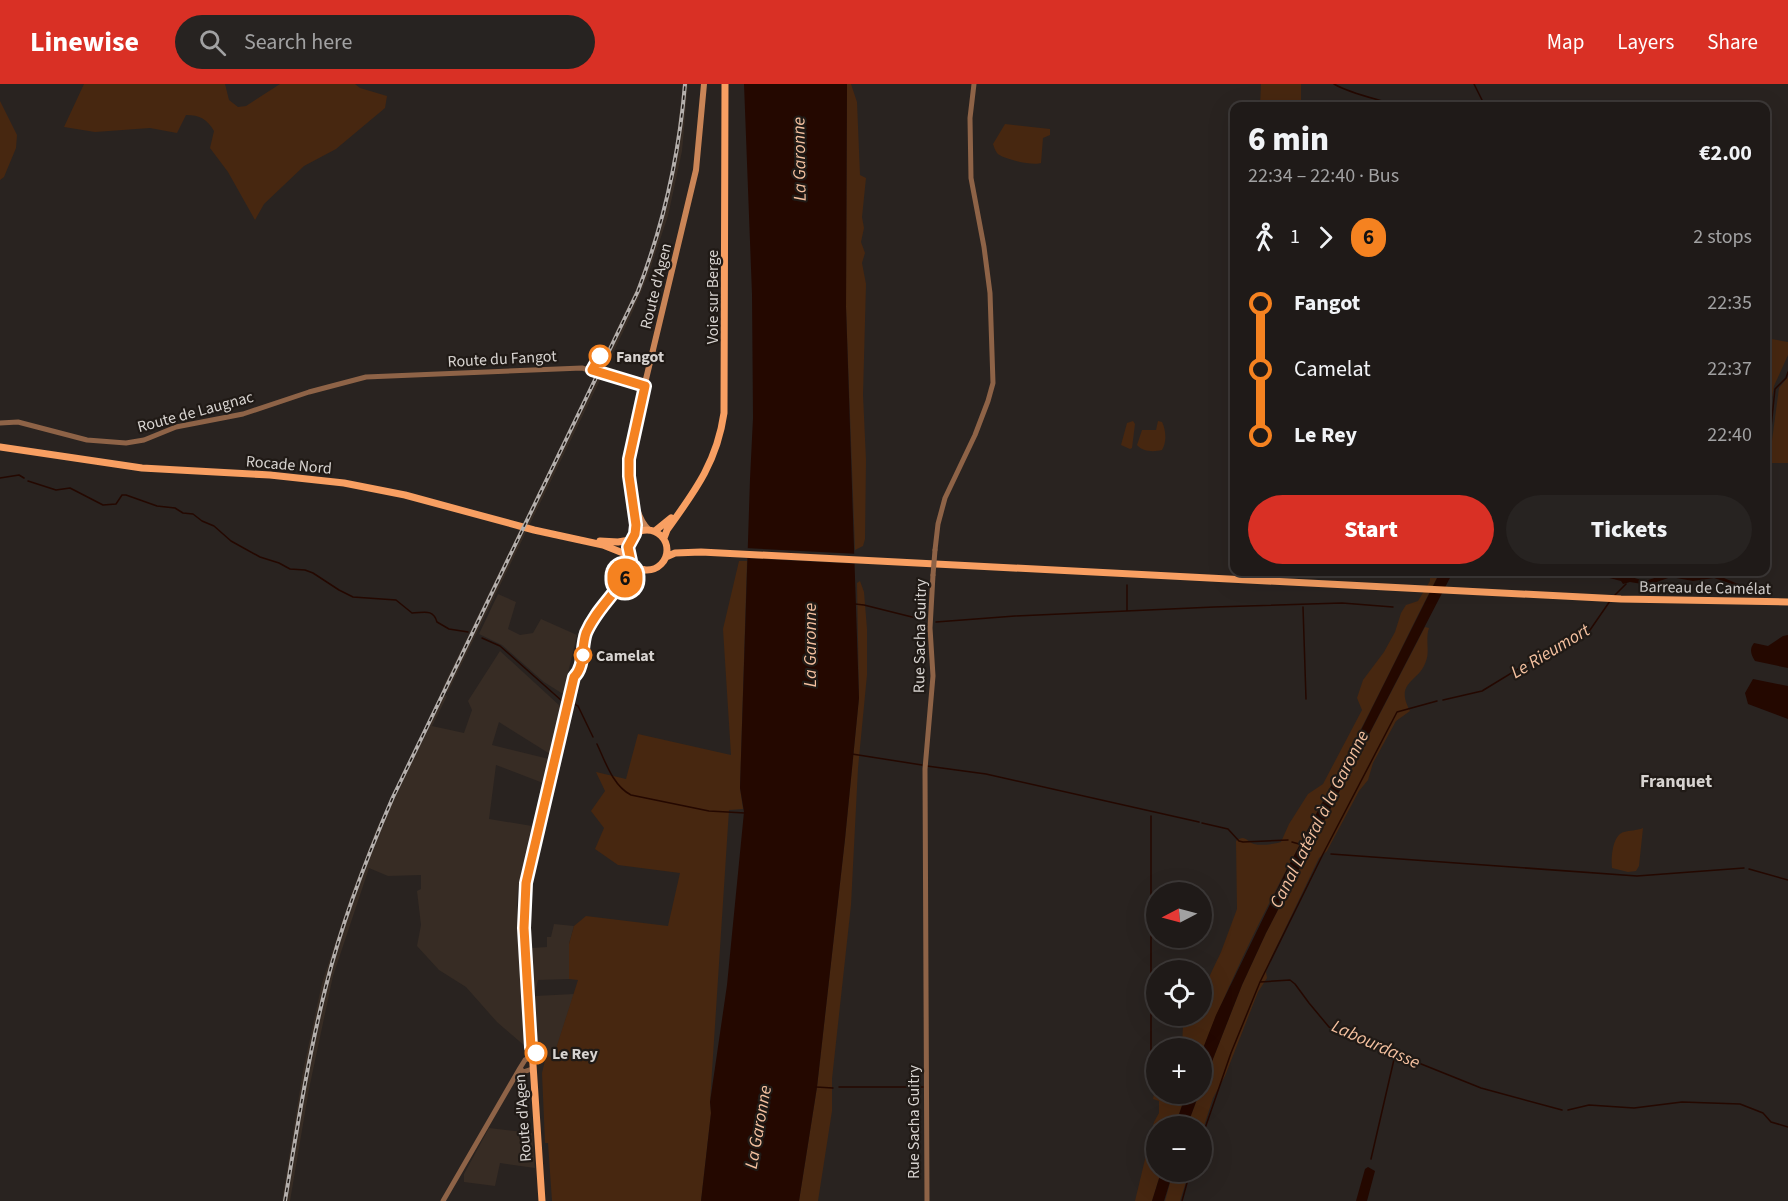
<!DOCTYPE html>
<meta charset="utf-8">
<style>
body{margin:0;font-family:"Source Sans 3",sans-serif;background:#272321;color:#f1f3f6;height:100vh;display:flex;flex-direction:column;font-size:22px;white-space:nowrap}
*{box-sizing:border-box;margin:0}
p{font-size:20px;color:#a1a1a2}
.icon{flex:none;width:33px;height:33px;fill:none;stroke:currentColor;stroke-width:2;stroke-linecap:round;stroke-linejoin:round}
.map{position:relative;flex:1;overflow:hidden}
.drawer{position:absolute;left:1230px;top:18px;width:540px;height:474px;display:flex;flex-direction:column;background:#1f1a18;border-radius:12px;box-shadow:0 6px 24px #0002,0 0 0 2px #3c3837}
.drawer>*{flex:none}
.badge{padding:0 12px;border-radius:20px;font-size:21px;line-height:39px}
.needle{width:39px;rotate:264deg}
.buttons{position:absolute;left:1146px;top:798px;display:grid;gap:12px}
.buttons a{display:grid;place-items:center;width:66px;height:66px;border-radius:50%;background:#1f1a18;box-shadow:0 6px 24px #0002,0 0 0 2px #3c3837;font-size:30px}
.map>.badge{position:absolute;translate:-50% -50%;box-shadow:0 0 0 3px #fff}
.legs{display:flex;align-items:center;gap:9px;height:66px;padding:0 18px;font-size:20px}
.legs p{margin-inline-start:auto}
.overview{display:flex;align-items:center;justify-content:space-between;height:102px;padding:0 18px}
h1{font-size:33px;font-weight:800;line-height:45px}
.action{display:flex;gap:12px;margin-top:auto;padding:12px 18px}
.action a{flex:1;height:69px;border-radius:36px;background:#d93025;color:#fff;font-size:24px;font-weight:800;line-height:69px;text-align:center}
.action a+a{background:#272321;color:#f1f3f6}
ul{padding:0 18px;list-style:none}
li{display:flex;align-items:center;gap:21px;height:66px;font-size:22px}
li i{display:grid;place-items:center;width:9px;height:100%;margin:0 8px;background:currentColor}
li i::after{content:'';width:15px;height:15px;margin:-8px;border:4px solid;border-radius:50%;background:#1f1a18}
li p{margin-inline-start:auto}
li:first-child i{background:linear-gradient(#0000 50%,currentColor 0)}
li:last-child i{background:linear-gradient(currentColor 50%,#0000 0)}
header{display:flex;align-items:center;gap:36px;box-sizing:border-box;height:84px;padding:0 30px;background:#d93025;color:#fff}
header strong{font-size:28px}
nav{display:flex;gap:33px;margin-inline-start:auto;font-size:21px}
.search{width:420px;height:54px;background:#272321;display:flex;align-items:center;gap:15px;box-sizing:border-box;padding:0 21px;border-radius:33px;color:#a1a1a2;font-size:22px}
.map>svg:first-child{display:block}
.built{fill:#372c24}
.green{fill:#472710}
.water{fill:#240800}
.pier{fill:#292320}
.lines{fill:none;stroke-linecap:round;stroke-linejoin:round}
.stream{stroke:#240800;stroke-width:1.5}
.tertiary{stroke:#8e6347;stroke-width:5}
.secondary{stroke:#ca8557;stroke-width:6}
.primary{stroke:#f89f62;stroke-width:7}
.rail-casing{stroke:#b4afac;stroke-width:4}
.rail{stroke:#201a16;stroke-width:1.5;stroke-dasharray:4.5;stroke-linecap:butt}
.tertiary-bridge{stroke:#8e6347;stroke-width:5}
.line-1-casing{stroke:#fff;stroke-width:14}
.line-1{stroke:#f58220;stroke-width:9}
.stop-1-dot{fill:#fff;stroke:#f58220;stroke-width:3}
.labels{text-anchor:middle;stroke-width:4.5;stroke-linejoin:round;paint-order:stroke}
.street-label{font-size:16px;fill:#d7d3d0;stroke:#201a16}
.stop-label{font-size:16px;font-weight:bold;fill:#d7d3d0;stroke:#201a16;text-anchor:start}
.water-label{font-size:18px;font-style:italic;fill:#f4c09f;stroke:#201a16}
.neighbourhood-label{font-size:18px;font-weight:bold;fill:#d7d3d0;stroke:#201a16}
</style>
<header>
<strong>Linewise</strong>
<div class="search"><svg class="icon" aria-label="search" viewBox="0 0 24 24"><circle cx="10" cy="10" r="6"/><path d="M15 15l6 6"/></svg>Search here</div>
<nav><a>Map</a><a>Layers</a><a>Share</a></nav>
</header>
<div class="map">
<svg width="1788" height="1117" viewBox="0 0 1788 1117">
<rect width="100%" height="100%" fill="#292320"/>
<path class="built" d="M683 0H688L682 67 668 132 647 194 632 229 604 288 597 286 637 203 658 146 673 82Z
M596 290 602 292 448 608 442 605Z
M498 510 516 518 508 545 520 551 533 549 541 535 577 551 563 610 544 598 502 561 479 550Z
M500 567 560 622 550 670 499 638 492 661 549 675 543 699 496 681 489 735 532 742 518 804 517 822 518 838 531 839 532 864 547 863V853H551L554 840 574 842 569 860V895L538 896 535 908V912L574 910 553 975 539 970 526 963 497 938 466 903 439 886 417 862 421 841 417 807 421 805V791L388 792 369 784 333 892 309 1005 290 1117H282L303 987 322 899 351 811 376 746 441 609 447 612 432 642 464 649 472 626 468 617Z
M489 1044 532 1049 535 1084 500 1079 495 1102 464 1098V1090Z"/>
<path class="green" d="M84 0H225L229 16 238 23 246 22 280 0H355L360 4 387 12 385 24 336 65 304 82 264 120 255 136 228 88 210 64 214 47C207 35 200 31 186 31L177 49 150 44 95 48 64 43Z
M847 0H851L857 18 860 91 866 94 862 133 864 144 861 158 865 169 862 179 866 200 863 311 866 376 865 455 863 462 855 466 846 223Z
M1261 0H1301V22H1260Z
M0 17 17 51 16 64 4 93 0 96Z
M1005 40 1050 45V51L1043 54 1041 79C1033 82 1002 75 997 69 995 66 994 63 993 60Z
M1766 254 1788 258V271L1774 302 1767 342Z
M1788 293V379H1769L1779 304Z
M1133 337 1135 340 1132 364 1130 365 1121 361 1127 339Z
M1158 337 1162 338C1166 346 1167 358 1162 366 1154 368 1143 368 1137 361L1142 346H1156Z
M739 477H747L740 704 743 725 729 726 710 1018 711 1029 701 1117H552L548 1059H545L542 989 546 972 553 974 578 896 569 895V860L574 842 586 832 668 842 680 789 618 781 595 765 604 744 591 727 605 707 596 688 626 695 638 650 731 671 723 545Z
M1430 488H1440C1410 545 1383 604 1352 662 1299 762 1243 862 1202 967V964H1182L1183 941 1186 932H1202V908L1221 868 1237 825 1236 757C1245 750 1246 757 1254 760 1262 762 1274 760 1281 758L1289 740 1308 710 1323 700 1362 626 1357 614 1363 596 1384 568 1395 548 1401 529 1406 521 1418 517 1430 497Z
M860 497 864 508 867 545V591L858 684 851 821 832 995V1027L818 1117H799L817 1003 845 755 859 614 857 499Z
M1425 543 1429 544C1425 555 1430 567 1426 577 1419 599 1394 597 1410 627L1396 637 1373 679 1368 696 1359 707 1327 767 1319 774 1270 876 1266 888 1267 894 1258 908 1225 992 1213 1014 1202 1048V1042H1187L1199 1010H1202V1003L1242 901 1266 849Z
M1643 744 1639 782 1636 787 1628 788 1612 784C1611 775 1612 751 1624 748 1630 746 1636 747 1643 744Z
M1156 1000V1010H1186L1175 1042H1156V1088H1161L1152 1117H1135L1154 1038 1159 1029V1017L1153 1015Z
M1173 1088H1189L1180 1117H1165Z"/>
<path class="water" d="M744 0H847L846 223 859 614 845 755 817 1003 799 1117H701L711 1029 710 1018 727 901 744 728 740 704 750 395 753 334 752 210Z
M1440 488H1453L1266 849 1242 901 1202 1003V967L1216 931 1288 783 1360 648Z
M1556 488H1608L1622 494 1631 493 1645 497 1670 489H1681L1694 493 1710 489 1717 491 1738 500V502L1714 494 1693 497 1671 493 1648 501 1630 498 1623 500 1621 497 1594 490 1578 493Z
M1788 551V584L1755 577C1751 571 1749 565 1754 559L1768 562 1783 552Z
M1753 595 1788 602V635L1748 620 1745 609Z
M1186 1010H1199L1187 1042H1175Z
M1368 1083 1375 1087 1367 1117H1356L1365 1085Z
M1161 1088H1173L1164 1117H1152Z"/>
<path class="pier" d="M744 464 859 470V480L744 474Z"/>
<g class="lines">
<path class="stream" d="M1334 0C1351 10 1378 15 1398 22
M1474 0 1485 22
M1766 372 1770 353 1775 305 1786 294 1788 288
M0 394 19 391 24 394
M28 397 56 406 70 404 103 421 116 420 122 411H126L157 422 175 424 183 429 193 430 202 437 214 442 231 457 260 473 279 479 290 485 305 486 313 489 339 506 353 513 396 516 412 529C423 529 433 524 437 538L449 545 468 548
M1631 494 1637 488
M1615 511 1626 500
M855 520 864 521 924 536
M1303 523 1306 615
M1127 527V501
M936 538 1015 532 1214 523 1342 519 1393 523
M482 554 500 562 562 617
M1443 616 1482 607 1559 560 1590 546 1610 517
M574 620 578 622 593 653
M597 660C605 677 613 702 631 711L709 727 745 729
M852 670 922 681
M927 682 986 690 1199 738
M1151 732V976
M1202 739 1228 745 1239 757 1243 758 1288 756
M1292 758 1299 760
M1331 770 1637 792 1744 784
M1749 785 1788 796
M1260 898 1323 770 1397 628 1437 617
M816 1003 833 1004
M839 1003H923
M1568 1026 1589 1021 1634 1024 1682 1018 1740 1020 1763 1029 1771 1038 1788 1043
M1202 1053 1231 969 1260 898 1290 896 1295 900 1309 919 1329 943 1481 1004 1562 1026
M1371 1075 1395 971
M1182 1117 1190 1088"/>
<path class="tertiary" d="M0 339 18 338 87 356 126 359 144 356 176 343 243 330 309 308 366 293 582 284 645 302
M935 466 938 440 945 414 975 351 988 317 993 299 990 209 984 163 971 94 970 34 974 0
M532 972 525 976 520 984 523 988 532 985
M443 1117 520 984
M927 1117 925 685 933 592 930 544 933 491"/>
<path class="secondary" d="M634 421 636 441 635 450
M649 446C632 430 628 384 630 362L696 86 704 0"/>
<path class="primary" d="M0 363 142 384 270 391 344 399 405 411 534 446 603 461 628 471
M627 466a20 20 0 1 1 40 0a20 20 0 1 1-40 0Z
M655 447 671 434
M664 454 667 446C695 407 717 378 724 329L725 0
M600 457 618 458 630 456
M666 473 675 469 701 468 1621 515 1788 518
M620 506 644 486
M542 1117 524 844 526 799 531 773 584 556C594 527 627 502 631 477"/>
<g class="rail-casing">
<path id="rail" d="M285 1117C297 1045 308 973 326 902 342 837 366 775 393 713L638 207C664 139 679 72 685 0"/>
</g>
<use href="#rail" class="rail"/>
<path class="tertiary-bridge" d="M933 491 935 466"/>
</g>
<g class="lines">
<g class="line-1-casing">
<path id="line-1" d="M536 969V966L531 963 524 844 526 799 574 593C585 583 581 563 586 549 596 525 617 509 629 486L631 477 628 463 635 450 636 441 629 392V375L645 302 592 286 600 272"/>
</g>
<use href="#line-1" class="line-1"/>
</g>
<g class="stop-1-dot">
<circle cx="600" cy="272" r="10"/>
<circle cx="583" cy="571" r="8"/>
<circle cx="536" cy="969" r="10"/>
</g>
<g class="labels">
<g class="street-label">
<text transform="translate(655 202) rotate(-76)" y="6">Route d'Agen</text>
<text transform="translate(712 213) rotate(-90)" y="6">Voie sur Berge</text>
<text transform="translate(502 274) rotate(-3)" y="6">Route du Fangot</text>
<text transform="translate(195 327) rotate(-15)" y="6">Route de Laugnac</text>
<text transform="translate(289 380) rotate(5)" y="6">Rocade Nord</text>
<text transform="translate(1705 503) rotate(1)" y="6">Barreau de Camélat</text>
<text transform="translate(919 552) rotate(-89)" y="6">Rue Sacha Guitry</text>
<text transform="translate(522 1034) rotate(-94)" y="6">Route d'Agen</text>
<text transform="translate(913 1038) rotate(-90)" y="6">Rue Sacha Guitry</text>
</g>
<g class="stop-label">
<text x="616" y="278">Fangot</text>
<text x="596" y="577">Camelat</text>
<text x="552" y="975">Le Rey</text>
</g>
<g class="water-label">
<text transform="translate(799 75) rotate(-91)" y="6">La Garonne</text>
<text transform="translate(810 561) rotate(-90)" y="6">La Garonne</text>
<text transform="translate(1550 567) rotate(-31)" y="6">Le Rieumort</text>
<text transform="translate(1319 735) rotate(-63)" y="6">Canal Latéral à la Garonne</text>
<text transform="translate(1376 960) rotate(24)" y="6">Labourdasse</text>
<text transform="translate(758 1043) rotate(-80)" y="6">La Garonne</text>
</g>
<g class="neighbourhood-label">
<text x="1676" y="703">Franquet</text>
</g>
</g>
</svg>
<div class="buttons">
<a><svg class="needle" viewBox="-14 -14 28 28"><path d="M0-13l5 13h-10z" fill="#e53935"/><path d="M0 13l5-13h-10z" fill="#a1a1a2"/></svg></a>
<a><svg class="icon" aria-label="locate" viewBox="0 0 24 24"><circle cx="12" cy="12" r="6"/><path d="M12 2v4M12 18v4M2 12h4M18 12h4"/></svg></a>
<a>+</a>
<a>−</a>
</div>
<b class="badge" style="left:625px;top:494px;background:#f58220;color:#111">6</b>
<section class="drawer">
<div class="overview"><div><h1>6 min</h1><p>22:34 – 22:40 · Bus</p></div><b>€2.00</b></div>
<div class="legs"><svg class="icon" aria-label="walk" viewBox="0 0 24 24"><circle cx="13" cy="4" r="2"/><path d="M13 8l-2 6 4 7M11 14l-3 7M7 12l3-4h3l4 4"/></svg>1<svg class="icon" aria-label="forward" viewBox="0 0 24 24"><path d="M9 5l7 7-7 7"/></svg><b class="badge" style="background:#f58220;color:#111">6</b><p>2 stops</p></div>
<ul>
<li><i style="color:#f58220"></i><b>Fangot</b><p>22:35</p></li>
<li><i style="color:#f58220"></i><span>Camelat</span><p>22:37</p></li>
<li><i style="color:#f58220"></i><b>Le Rey</b><p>22:40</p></li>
</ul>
<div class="action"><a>Start</a><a>Tickets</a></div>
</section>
</div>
